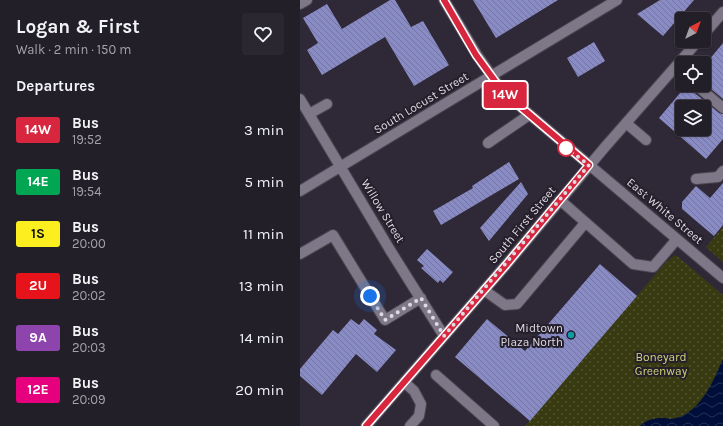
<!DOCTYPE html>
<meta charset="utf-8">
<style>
body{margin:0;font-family:Karla,sans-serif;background:#2b2731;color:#f1f3f6;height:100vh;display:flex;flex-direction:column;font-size:15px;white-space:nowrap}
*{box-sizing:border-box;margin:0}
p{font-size:13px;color:#a3a2a8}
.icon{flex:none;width:22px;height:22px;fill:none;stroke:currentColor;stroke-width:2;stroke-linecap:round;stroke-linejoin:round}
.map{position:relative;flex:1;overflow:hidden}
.side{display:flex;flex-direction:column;background:#231f29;width:300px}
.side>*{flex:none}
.badge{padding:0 8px;border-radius:3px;font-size:14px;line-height:26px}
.needle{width:26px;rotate:41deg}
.buttons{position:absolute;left:375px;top:12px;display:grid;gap:8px}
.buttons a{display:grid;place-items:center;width:36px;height:36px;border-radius:4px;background:#231f29;box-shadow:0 1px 3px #0004,0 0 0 1px #403d46;font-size:20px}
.you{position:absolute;width:20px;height:20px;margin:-10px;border:3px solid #fff;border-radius:50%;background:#1a73e8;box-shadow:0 0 0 6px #1a73e833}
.map>.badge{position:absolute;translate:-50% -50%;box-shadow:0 0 0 2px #fff}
h2{padding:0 16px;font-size:15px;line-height:36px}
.round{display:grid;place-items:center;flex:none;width:42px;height:42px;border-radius:4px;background:#2b2731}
.headline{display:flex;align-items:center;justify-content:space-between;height:68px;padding:0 16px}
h1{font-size:19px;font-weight:700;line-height:30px}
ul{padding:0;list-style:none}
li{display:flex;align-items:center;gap:12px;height:52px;padding:0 16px}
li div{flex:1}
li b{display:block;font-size:15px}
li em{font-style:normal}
li .badge{min-width:44px;font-weight:700;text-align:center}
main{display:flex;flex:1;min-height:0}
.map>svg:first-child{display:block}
.park{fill:url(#park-dots)}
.water{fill:url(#water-waves)}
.building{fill:url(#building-back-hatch);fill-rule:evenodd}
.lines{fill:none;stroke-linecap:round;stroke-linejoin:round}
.minor-casing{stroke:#4b4551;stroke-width:12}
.minor{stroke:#7e7787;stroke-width:10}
.line-casing{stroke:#fff;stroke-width:9}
.line{stroke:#d7263d;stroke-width:6}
.walk{stroke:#dedae3;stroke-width:4;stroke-dasharray:0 7.2}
.stop-dot{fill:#fff;stroke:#d7263d;stroke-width:2}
.culture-dot{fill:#0f9aa8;stroke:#251f2c;stroke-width:1.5}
.labels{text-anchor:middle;stroke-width:4;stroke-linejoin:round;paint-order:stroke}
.street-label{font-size:12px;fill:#dedae3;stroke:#251f2c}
.poi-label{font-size:12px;fill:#dedae3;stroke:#251f2c;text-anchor:end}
.park-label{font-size:12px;fill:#ced478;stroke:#251f2c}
</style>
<main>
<section class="side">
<div class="headline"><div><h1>Logan &amp; First</h1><p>Walk · 2 min · 150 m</p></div><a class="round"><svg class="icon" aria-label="heart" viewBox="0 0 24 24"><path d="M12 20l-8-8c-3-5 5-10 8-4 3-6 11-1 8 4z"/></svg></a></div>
<h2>Departures</h2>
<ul>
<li><span class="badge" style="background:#d7263d;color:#fff">14W</span><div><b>Bus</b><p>19:52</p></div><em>3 min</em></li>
<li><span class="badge" style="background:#00a651;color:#fff">14E</span><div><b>Bus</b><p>19:54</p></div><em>5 min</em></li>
<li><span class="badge" style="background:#fcee1f;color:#111">1S</span><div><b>Bus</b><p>20:00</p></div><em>11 min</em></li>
<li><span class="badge" style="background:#e7131a;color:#fff">2U</span><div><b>Bus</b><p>20:02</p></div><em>13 min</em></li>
<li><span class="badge" style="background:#8e44ad;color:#fff">9A</span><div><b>Bus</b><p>20:03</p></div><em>14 min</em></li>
<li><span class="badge" style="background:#e6007e;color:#fff">12E</span><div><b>Bus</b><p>20:09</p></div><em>20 min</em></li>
</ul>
</section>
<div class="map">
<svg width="423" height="426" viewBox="0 0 423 426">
<defs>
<pattern id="park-dots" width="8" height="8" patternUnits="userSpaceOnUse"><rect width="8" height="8" fill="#383a11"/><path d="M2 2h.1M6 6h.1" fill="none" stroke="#545634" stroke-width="1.8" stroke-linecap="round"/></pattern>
<pattern id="water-waves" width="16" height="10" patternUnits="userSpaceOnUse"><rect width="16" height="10" fill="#000f39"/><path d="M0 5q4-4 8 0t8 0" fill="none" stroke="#253156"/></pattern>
<pattern id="building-back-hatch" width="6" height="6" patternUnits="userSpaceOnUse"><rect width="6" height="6" fill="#898bc5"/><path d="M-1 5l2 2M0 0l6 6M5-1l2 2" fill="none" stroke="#74759e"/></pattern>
</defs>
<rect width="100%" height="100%" fill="#2f2937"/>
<path class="park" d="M423 227V262L406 247Z
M375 255 377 256 423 295V426H225L366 262Z"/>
<path class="water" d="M423 359V426H340C346 420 354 418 362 418 365 417 368 419 371 419 399 416 413 382 423 359Z"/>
<path class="building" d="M90 0H95L111 27 123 21 149 65 114 86 85 37 22 75 7 50 18 43 3 18 27 4 42 29Z
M173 0H258L196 38Z
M360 0H394L363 36 337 14Z
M294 42 305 61 278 77 267 58Z
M423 43V99L404 83V66Z
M386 86 419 113 423 114V139L406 159 359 118ZM382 107H404V129H382Z
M209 162 219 179 141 225 133 211 173 188 172 186Z
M221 182 228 194 189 241 180 228Z
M423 183V225L414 236 382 209V202L396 186 410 198Z
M127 249 153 272 143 283 140 280 138 283 121 268 124 266 117 260Z
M300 264 337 296 230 421 155 357 187 319 225 351Z
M51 319 59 325 64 319 77 330 74 334 96 350 77 372 56 354 22 395 0 376V369L33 330 38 334Z"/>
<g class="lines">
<g class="minor-casing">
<path id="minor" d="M144 0 177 55 203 92 423 278
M0 4 7 0
M404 34 423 12
M396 85 423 108
M0 99 90 250 144 336
M9 114 27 104
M326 123 346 140
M188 143 229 115
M396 179 418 177 423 171
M0 191 317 0
M260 200 333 264 353 267 377 239
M0 254 33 235 85 320 121 298
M184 290 205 305 217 304 285 223
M136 375 194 426
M104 382 114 391 121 404 119 416 110 426
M66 426 206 265 305 147 398 41"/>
</g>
<use href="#minor" class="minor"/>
</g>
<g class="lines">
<g class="line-casing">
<path id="line" d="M66 426 206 265 289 165 203 92 176 55 144 0"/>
</g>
<use href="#line" class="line"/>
<path class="walk" d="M70 296 85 320 121 298 144 336 289 165 266 148"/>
</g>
<circle class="stop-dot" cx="266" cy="148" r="8"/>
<circle class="culture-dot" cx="271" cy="335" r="4"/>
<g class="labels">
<g class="street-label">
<text transform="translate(121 103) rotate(-31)" y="4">South Locust Street</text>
<text transform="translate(83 211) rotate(59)" y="4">Willow Street</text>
<text transform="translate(365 211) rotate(40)" y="4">East White Street</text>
<text transform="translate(222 225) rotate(-50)" y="4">South First Street</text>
</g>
<g class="poi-label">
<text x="263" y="332">Midtown<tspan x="263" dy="14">Plaza North</tspan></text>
</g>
<g class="park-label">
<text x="361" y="361">Boneyard<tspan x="361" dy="14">Greenway</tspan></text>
</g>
</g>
</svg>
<div class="buttons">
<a><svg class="needle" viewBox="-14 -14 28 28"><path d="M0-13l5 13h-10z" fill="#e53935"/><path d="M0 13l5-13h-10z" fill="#a3a2a8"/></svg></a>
<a><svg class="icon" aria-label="locate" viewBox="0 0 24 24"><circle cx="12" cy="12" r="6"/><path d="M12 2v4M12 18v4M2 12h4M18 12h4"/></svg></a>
<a><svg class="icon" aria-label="layers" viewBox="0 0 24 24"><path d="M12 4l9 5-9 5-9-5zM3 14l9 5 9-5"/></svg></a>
</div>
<div class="you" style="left:70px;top:296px"></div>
<b class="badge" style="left:205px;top:95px;background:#d7263d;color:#fff">14W</b>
</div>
</main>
